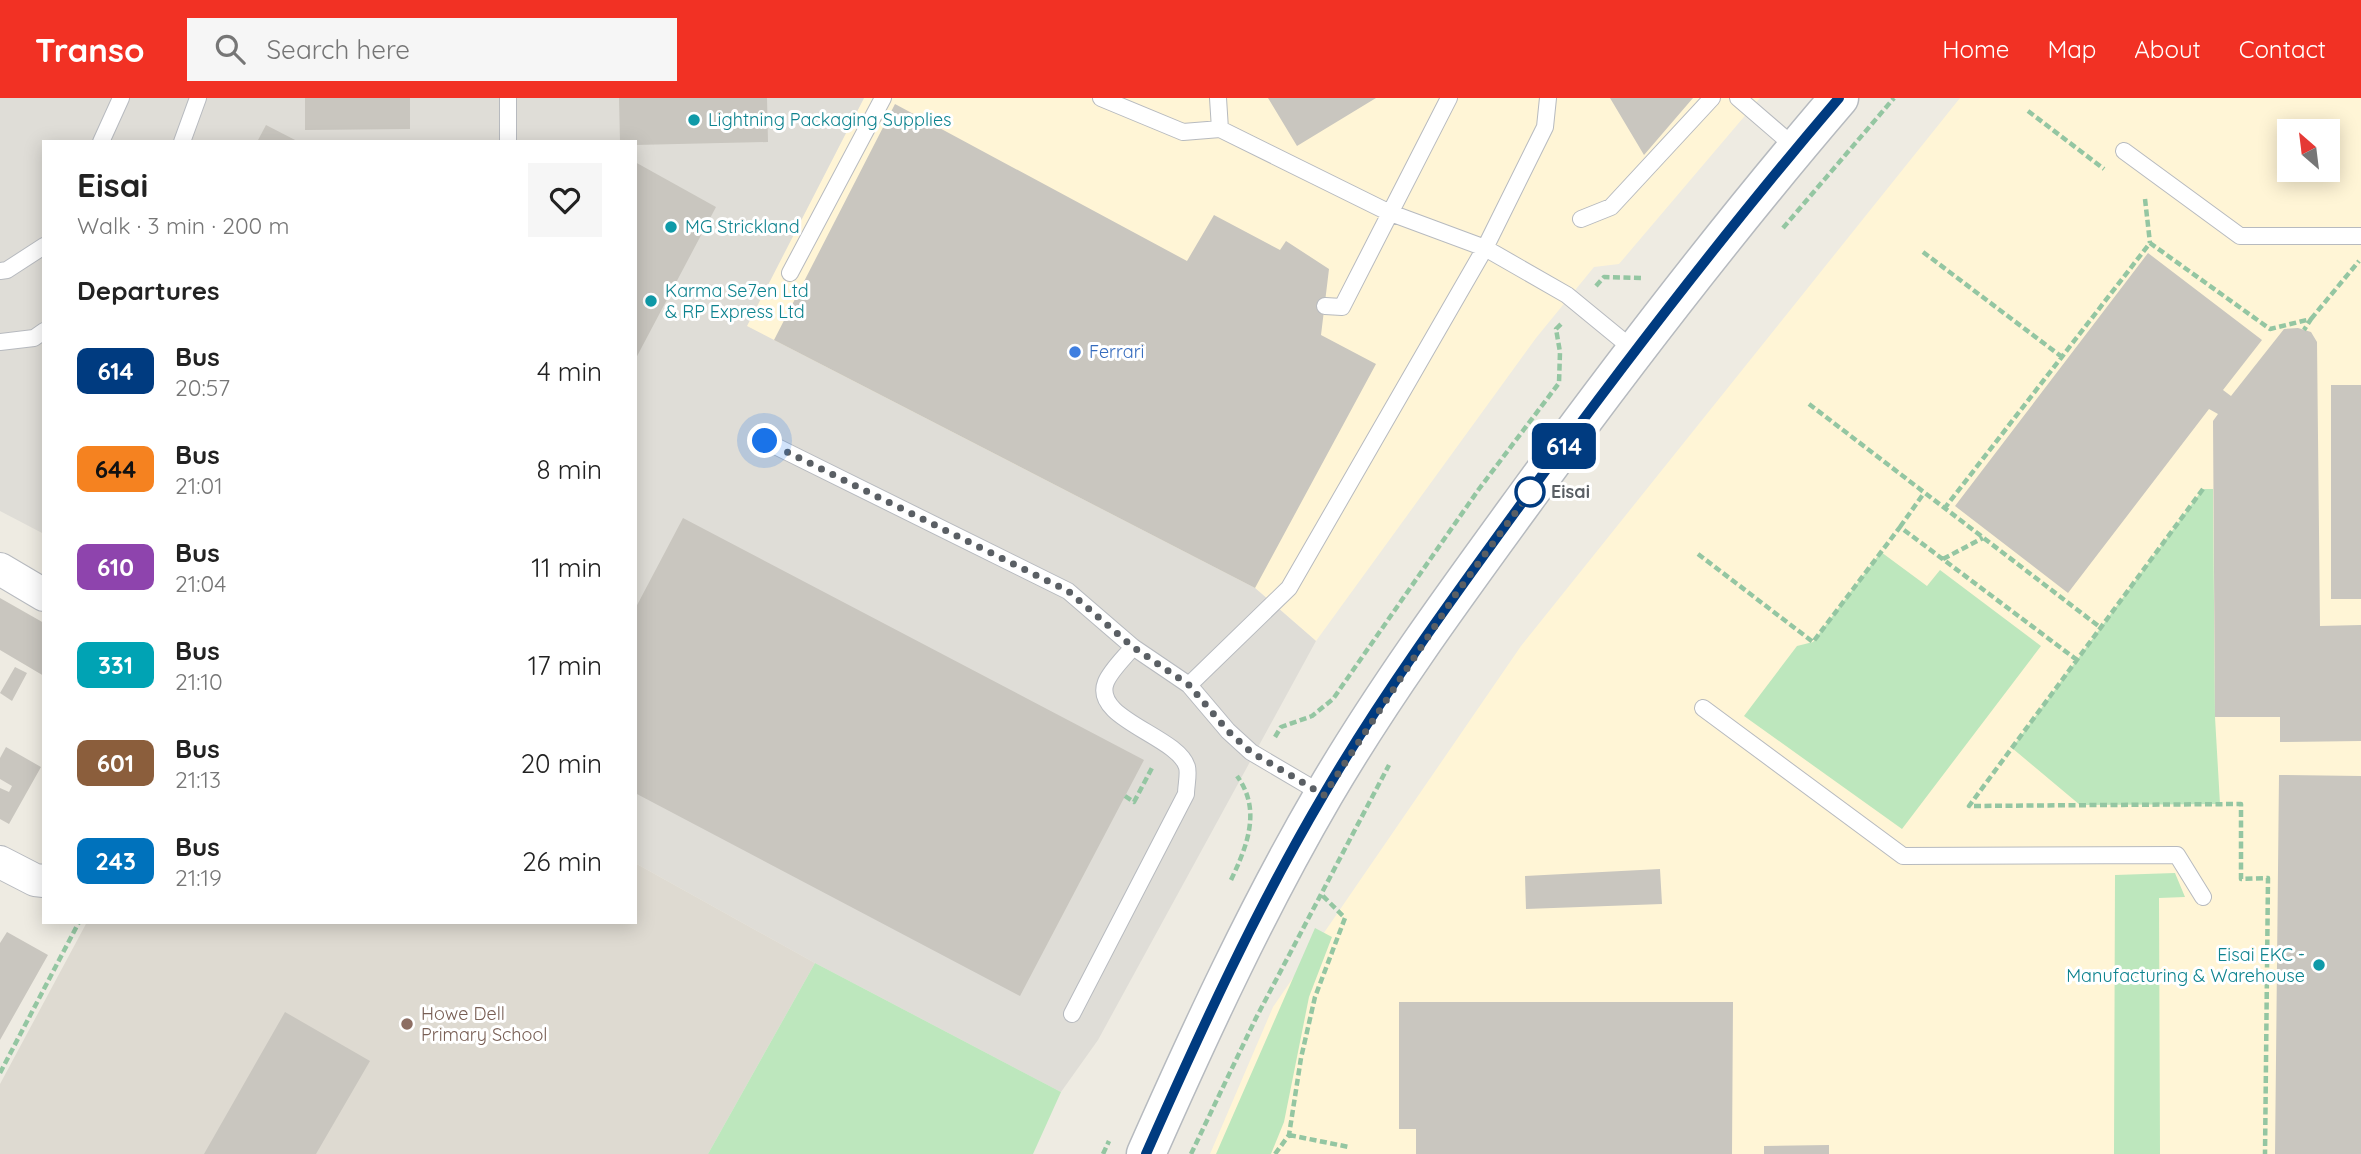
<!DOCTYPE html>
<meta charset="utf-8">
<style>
body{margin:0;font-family:Quicksand,sans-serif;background:#f6f6f6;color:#222;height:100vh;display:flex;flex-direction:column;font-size:26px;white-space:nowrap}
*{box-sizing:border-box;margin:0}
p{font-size:23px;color:#767676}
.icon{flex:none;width:38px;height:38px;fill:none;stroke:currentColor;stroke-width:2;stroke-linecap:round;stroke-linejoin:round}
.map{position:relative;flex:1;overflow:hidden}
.panel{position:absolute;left:42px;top:42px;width:595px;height:784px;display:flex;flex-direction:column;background:#fff;border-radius:0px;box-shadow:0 4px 18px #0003}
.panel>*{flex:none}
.badge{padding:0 14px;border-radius:10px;font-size:24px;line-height:46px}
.needle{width:46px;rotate:332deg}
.controls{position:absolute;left:2277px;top:21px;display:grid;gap:14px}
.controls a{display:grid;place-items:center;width:63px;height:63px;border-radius:0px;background:#fff;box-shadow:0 4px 18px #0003;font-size:35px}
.you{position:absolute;width:35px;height:35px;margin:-18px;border:5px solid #fff;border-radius:50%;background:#1a73e8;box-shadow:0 0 0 10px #1a73e833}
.map>.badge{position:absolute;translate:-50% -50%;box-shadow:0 0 0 4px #fff}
h2{padding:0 35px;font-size:26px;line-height:63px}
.round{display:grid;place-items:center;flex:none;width:74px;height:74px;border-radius:0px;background:#f6f6f6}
.overview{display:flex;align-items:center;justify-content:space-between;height:119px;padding:0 35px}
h1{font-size:33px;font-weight:700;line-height:52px}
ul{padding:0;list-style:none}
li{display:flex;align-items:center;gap:21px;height:98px;padding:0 35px}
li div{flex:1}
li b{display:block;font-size:26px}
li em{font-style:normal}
li .badge{min-width:77px;font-weight:700;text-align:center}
header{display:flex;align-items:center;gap:42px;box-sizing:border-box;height:98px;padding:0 35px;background:#f23124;color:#fff}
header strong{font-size:33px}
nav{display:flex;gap:38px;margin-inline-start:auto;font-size:24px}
.search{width:490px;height:63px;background:#f6f6f6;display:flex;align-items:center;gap:18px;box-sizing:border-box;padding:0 24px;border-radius:0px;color:#767676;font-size:26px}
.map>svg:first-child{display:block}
.commercial{fill:#fff5d6;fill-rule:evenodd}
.industrial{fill:#dfddd7}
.education{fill:#dedad1}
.green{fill:#bde7bd}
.building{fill:#c9c6bf}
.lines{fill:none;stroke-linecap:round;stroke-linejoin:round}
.lane-casing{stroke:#b7babf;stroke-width:18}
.street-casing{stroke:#b7babf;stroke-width:34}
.secondary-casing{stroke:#b6babf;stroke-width:41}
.path{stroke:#94c6a2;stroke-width:4.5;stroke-dasharray:7 3.5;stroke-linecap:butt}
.lane{stroke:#fff;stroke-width:16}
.street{stroke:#fff;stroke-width:32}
.secondary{stroke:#fff;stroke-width:38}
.line-casing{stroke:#fff;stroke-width:16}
.line{stroke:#003b80;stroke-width:10}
.walk{stroke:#5a5f64;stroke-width:7;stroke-dasharray:0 12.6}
.culture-dot{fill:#0f9aa8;stroke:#fff;stroke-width:2.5}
.shop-dot{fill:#3f7fe0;stroke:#fff;stroke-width:2.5}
.stop-dot{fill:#fff;stroke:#003b80;stroke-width:3.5}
.education-dot{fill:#8d6e63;stroke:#fff;stroke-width:2.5}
.labels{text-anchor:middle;stroke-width:6;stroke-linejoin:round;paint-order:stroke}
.culture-label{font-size:18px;fill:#0d838f;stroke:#fff;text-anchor:start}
.shop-label{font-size:18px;fill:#366cbe;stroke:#fff;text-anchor:start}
.stop-label{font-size:18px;font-weight:bold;fill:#5a5f64;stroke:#fff;text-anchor:start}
.education-label{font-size:18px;fill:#785e54;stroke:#fff;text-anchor:start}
</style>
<header>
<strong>Transo</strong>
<div class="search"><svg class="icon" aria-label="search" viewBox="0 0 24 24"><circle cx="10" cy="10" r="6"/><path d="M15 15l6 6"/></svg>Search here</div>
<nav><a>Home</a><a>Map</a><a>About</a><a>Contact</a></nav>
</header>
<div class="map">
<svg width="2361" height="1056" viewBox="0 0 2361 1056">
<rect width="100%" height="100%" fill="#eeebe2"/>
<path class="commercial" d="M864 0H1760L1619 166 1594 169 1536 240 1316 543 1255 490 746 228Z
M1960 0H2361V1056H1210L1273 909 1521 548ZM2289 33H2328V72H2289Z"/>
<path class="industrial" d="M0 0H864L747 228 1255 490 1316 543 1098 942 1061 994 815 865 635 765V44H44V436L0 413Z"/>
<path class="education" d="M635 765 815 865 708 1056H0V986L87 824H635Z"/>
<path class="green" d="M2203 391H2213L2215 619 2220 706 2080 707 2012 650Z
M1881 454 1927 488 1940 472 2041 548 1902 731 1744 618 1797 548 1813 544Z
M2175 775 2185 799 2159 800 2160 1056H2114L2115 777Z
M1315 830 1332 839 1309 899 1284 1024 1271 1056H1216Z
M815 865 1061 994 1033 1056H708Z"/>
<path class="building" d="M305 0H410V31L305 32Z
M619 0H767L768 44 635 47V44H620Z
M1268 0H1376L1297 48Z
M1610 0H1693L1644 57Z
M895 6 1187 163 1214 117 1280 152 1286 143 1329 171 1321 237 1376 266 1255 490 774 242Z
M266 27 299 44H257Z
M635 64 716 109 635 262Z
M2148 155 2262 242 2223 292 2231 298 2284 231 2298 230 2311 234 2317 244 2320 528 2361 527V643L2280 644V619H2215L2213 323 2218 316 2209 311 2068 495 1955 408Z
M2331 287H2361V501H2331Z
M683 420 1144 662 1020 898 635 695V511Z
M0 500 44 525V578L0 552Z
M15 569 27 575 12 603 0 595Z
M6 649 41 669 9 726 0 721V690L9 694 12 688 0 681V660Z
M2279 677 2361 678V1056H2275Z
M1660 771 1662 806 1526 811 1525 778Z
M7 834 48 857 0 942V845Z
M1399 904H1733L1732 1056H1416V1031H1399Z
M285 914 370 963 316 1056H204Z
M1829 1047V1056H1764V1048Z"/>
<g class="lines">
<g class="lane-casing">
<path id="lane" d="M508 0V44
M1101 0 1183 34 1220 31 1388 114 1485 150 1567 197 1634 252
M1218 0 1220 31
M1738 0 1796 50
M101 44 121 0
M182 44 198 0
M2124 53 2240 138H2361
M1581 121 1611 109 1712 0
M0 173 7 172 44 148
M790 175 883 0
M1325 208 1342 209 1449 0
M0 244 34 240 44 233
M765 343 1068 493 1133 549 1189 587 1228 633 1251 654 1324 697
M1189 587 1289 490 1485 150 1545 29 1548 0
M1703 610 1903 758 2177 757 2203 799
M1072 916 1186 696C1186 688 1189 676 1187 669 1178 638 1091 621 1106 584 1111 572 1125 559 1133 549"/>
</g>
<g class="street-casing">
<path id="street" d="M0 471 44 497
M0 764 35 782 44 783"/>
</g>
<g class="secondary-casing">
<path id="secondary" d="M1146 1056C1200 934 1257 811 1324 696 1386 590 1460 490 1532 391 1630 257 1731 126 1839 0"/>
</g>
<path class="path" d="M2028 13 2104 71
M2145 101 2150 145
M1783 130 1894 0
M1923 154 2062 259
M1596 188 1604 179 1643 180
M2311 221 2359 163
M1809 306 2101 530
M2203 391 1969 708 2241 706V781L2268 780 2265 1056
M1944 411 2150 145 2270 231 2311 221 2304 232
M1900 429 1924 395
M1698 456 1813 544 1900 429 2077 562
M1943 461 1983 440
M1275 639 1281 629 1312 618 1333 601 1479 391 1559 285 1560 254 1556 231 1562 225
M1125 698 1134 704 1153 668
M1231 782C1247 748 1262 712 1237 678
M0 975 79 824
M1289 1037 1349 1049
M1103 1056 1109 1043
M1191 1056 1256 920 1389 667
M1275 1056 1289 1037 1301 960 1315 899 1345 820 1321 796"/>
<use href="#lane" class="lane"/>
<use href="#street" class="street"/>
<use href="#secondary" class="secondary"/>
</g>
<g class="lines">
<g class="line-casing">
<path id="line" d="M1146 1056C1200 934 1256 811 1324 696 1386 590 1460 490 1532 391 1630 257 1731 126 1839 0"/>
</g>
<use href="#line" class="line"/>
<path class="walk" d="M765 343 1068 493 1133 549 1189 587 1228 633 1251 654 1324 697 1456 496 1537 385 1530 394"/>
</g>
<g class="culture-dot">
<circle cx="694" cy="22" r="7"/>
<circle cx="671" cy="129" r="7"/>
<circle cx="651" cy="203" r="7"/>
<circle cx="2319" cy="867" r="7"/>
</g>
<circle class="shop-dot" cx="1075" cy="254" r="7"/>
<circle class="stop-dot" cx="1530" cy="394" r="14"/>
<circle class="education-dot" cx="407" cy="926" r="7"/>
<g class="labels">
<g class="culture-label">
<text x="708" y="28">Lightning Packaging Supplies</text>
<text x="685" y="135">MG Strickland</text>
<text x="665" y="199">Karma Se7en Ltd<tspan x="665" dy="21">&amp; RP Express Ltd</tspan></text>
<text x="2305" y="863" text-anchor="end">Eisai EKC -<tspan x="2305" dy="21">Manufacturing &amp; Warehouse</tspan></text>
</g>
<g class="shop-label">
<text x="1089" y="260">Ferrari</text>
</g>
<g class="stop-label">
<text x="1551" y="400">Eisai</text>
</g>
<g class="education-label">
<text x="421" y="922">Howe Dell<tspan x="421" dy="21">Primary School</tspan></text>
</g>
</g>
</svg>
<div class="controls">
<a><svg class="needle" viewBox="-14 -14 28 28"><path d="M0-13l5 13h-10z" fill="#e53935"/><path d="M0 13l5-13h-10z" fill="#767676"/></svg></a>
</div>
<div class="you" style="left:765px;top:343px"></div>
<b class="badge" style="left:1564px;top:348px;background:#003b80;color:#fff">614</b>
<section class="panel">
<div class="overview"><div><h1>Eisai</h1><p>Walk · 3 min · 200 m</p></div><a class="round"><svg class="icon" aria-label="heart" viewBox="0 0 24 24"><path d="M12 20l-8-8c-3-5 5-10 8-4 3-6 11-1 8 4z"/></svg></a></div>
<h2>Departures</h2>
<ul>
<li><span class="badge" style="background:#003b80;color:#fff">614</span><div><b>Bus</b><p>20:57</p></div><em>4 min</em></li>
<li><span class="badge" style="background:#f58220;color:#111">644</span><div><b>Bus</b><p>21:01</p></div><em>8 min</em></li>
<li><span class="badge" style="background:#8e44ad;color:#fff">610</span><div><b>Bus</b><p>21:04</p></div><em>11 min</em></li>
<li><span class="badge" style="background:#00a3b4;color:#fff">331</span><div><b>Bus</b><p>21:10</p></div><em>17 min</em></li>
<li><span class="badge" style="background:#8b5e3c;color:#fff">601</span><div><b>Bus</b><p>21:13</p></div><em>20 min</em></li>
<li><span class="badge" style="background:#0072bc;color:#fff">243</span><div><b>Bus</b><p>21:19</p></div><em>26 min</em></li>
</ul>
</section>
</div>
